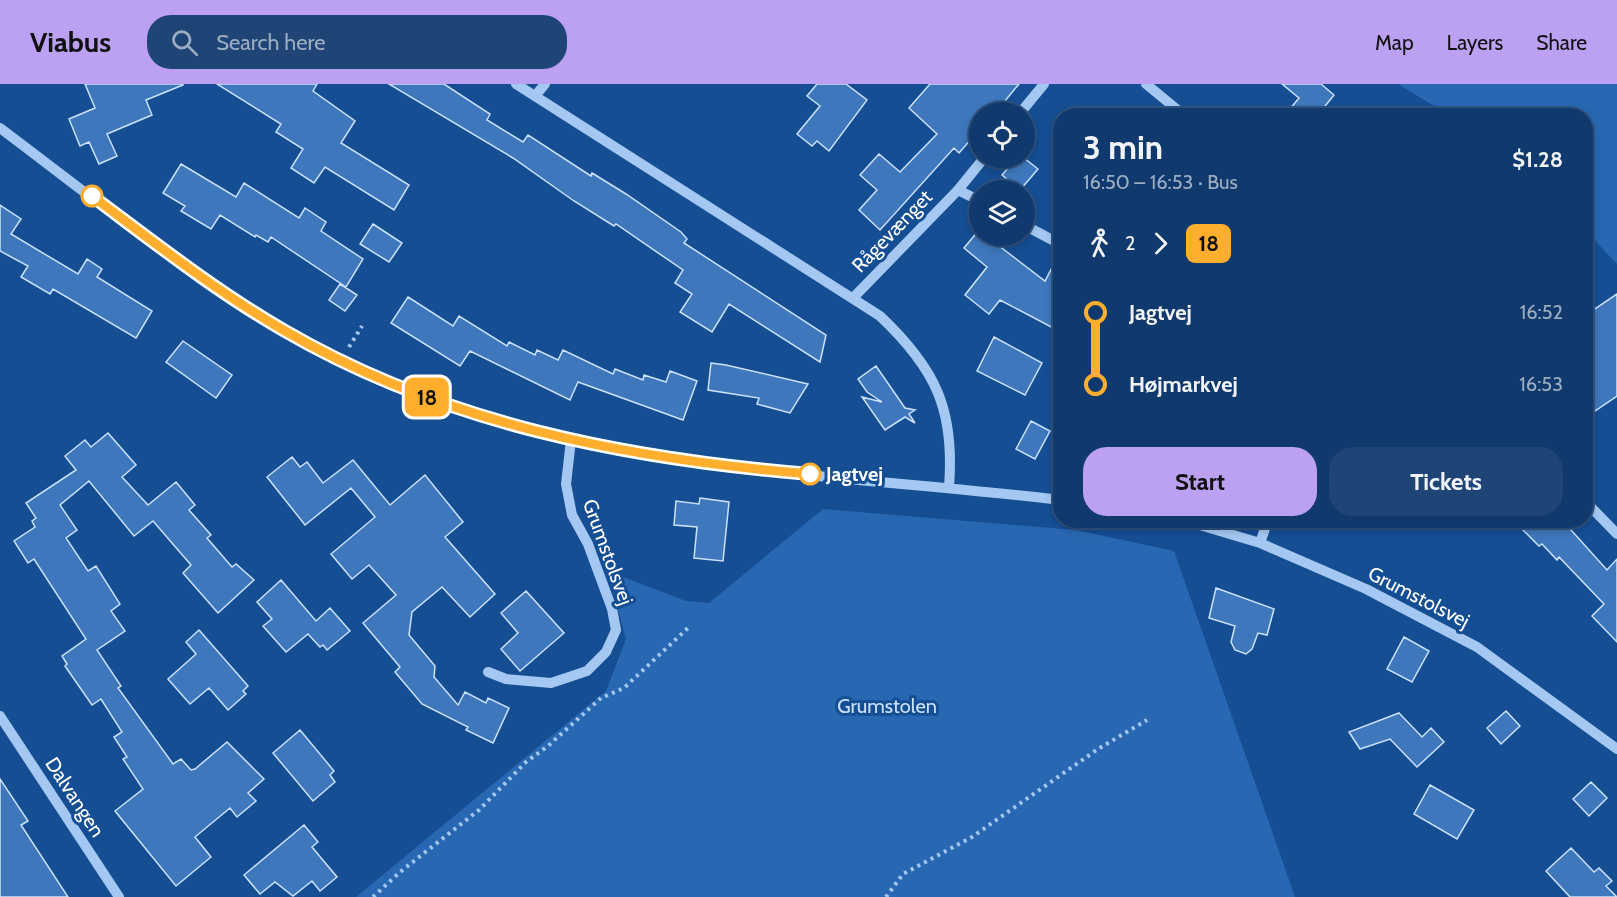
<!DOCTYPE html>
<meta charset="utf-8">
<style>
body{margin:0;font-family:Cabin,sans-serif;background:#1e4576;color:#f1f3f6;height:100vh;display:flex;flex-direction:column;font-size:22px;white-space:nowrap}
*{box-sizing:border-box;margin:0}
p{font-size:20px;color:#9cadc2}
.icon{flex:none;width:33px;height:33px;fill:none;stroke:currentColor;stroke-width:2;stroke-linecap:round;stroke-linejoin:round}
.map{position:relative;flex:1;overflow:hidden}
.drawer{position:absolute;left:1053px;top:24px;width:540px;height:420px;display:flex;flex-direction:column;background:#103a6e;border-radius:24px;box-shadow:0 3px 9px #0003,0 0 0 2px #305481}
.drawer>*{flex:none}
.badge{padding:0 12px;border-radius:9px;font-size:21px;line-height:39px}
.controls{position:absolute;left:969px;top:18px;display:grid;gap:12px}
.controls a{display:grid;place-items:center;width:66px;height:66px;border-radius:50%;background:#103a6e;box-shadow:0 3px 9px #0003,0 0 0 2px #305481;font-size:30px}
.map>.badge{position:absolute;translate:-50% -50%;box-shadow:0 0 0 3px #fff}
.legs{display:flex;align-items:center;gap:9px;height:66px;padding:0 30px;font-size:20px}
.legs p{margin-inline-start:auto}
.summary{display:flex;align-items:center;justify-content:space-between;height:102px;padding:0 30px}
h1{font-size:33px;font-weight:700;line-height:45px}
.primary-button{display:flex;gap:12px;margin-top:auto;padding:12px 30px}
.primary-button a{flex:1;height:69px;border-radius:24px;background:#bca0f2;color:#111;font-size:24px;font-weight:700;line-height:69px;text-align:center}
.primary-button a+a{background:#1e4576;color:#f1f3f6}
ul{padding:0 30px;list-style:none}
li{display:flex;align-items:center;gap:21px;height:72px;font-size:22px}
li i{display:grid;place-items:center;width:9px;height:100%;margin:0 8px;background:currentColor}
li i::after{content:'';width:15px;height:15px;margin:-8px;border:4px solid;border-radius:50%;background:#103a6e}
li p{margin-inline-start:auto}
li:first-child i{background:linear-gradient(#0000 50%,currentColor 0)}
li:last-child i{background:linear-gradient(currentColor 50%,#0000 0)}
header{display:flex;align-items:center;gap:36px;box-sizing:border-box;height:84px;padding:0 30px;background:#bca0f2;color:#111}
header strong{font-size:28px}
nav{display:flex;gap:33px;margin-inline-start:auto;font-size:21px}
.search{width:420px;height:54px;background:#1e4576;display:flex;align-items:center;gap:15px;box-sizing:border-box;padding:0 21px;border-radius:24px;color:#9cadc2;font-size:22px}
.map>svg:first-child{display:block}
.green{fill:#2868b2}
.building{fill:#3e77bb;stroke:#cbe2fc;stroke-width:1.5}
.lines{fill:none;stroke-linecap:round;stroke-linejoin:round}
.path{stroke:#a4c8f1;stroke-width:4;stroke-dasharray:3 4.5;stroke-linecap:butt}
.minor{stroke:#a4c8f1;stroke-width:10}
.line-1-casing{stroke:#fff;stroke-width:14}
.line-1{stroke:#ffae2d;stroke-width:9}
.stop-1-dot{fill:#fff;stroke:#ffae2d;stroke-width:3}
.labels{text-anchor:middle;stroke-width:6;stroke-linejoin:round;paint-order:stroke}
.street-label{font-size:20px;fill:#fff;stroke:#154e93}
.stop-label{font-size:20px;font-weight:bold;fill:#fff;stroke:#154e93;text-anchor:start}
.park-label{font-size:20px;fill:#cbe2fc;stroke:#154e93}
</style>
<header>
<strong>Viabus</strong>
<div class="search"><svg class="icon" aria-label="search" viewBox="0 0 24 24"><circle cx="10" cy="10" r="6"/><path d="M15 15l6 6"/></svg>Search here</div>
<nav><a>Map</a><a>Layers</a><a>Share</a></nav>
</header>
<div class="map">
<svg width="1617" height="813" viewBox="0 0 1617 813">
<rect width="100%" height="100%" fill="#154e93"/>
<path class="green" d="M1398 0H1617V180L1586 147V32L1449 31Z
M823 425 1076 446 1174 467 1295 813H356L606 607 626 555 607 487 686 517 709 519Z"/>
<path class="building" d="M85 0H183V1L146 16 152 31 107 50 117 72 99 80 89 58 80 62 69 35 95 24Z
M217 0H317L313 7 355 37 341 59 409 101 394 126 325 83 314 99 291 84 303 65 276 48 281 40Z
M389 0H444L490 30 487 36 523 58 528 51 591 92 592 89 626 110 681 148 687 155 684 159 826 251 820 278 729 220 712 248 680 228 692 210 675 199 683 186 616 140 614 142 574 117 513 74Z
M817 0H846L867 16 829 67 817 57 812 62 797 50 820 22 807 12Z
M930 0H1019L1004 18 1014 25V28H980V45L959 69 954 64 880 146 859 126 877 106 860 91 879 70 900 88 937 50 909 24Z
M1282 0H1321L1334 11 1317 32H1284L1299 14Z
M1017 74H1024L1038 85 1020 106 1002 91Z
M181 80 236 113 244 99 299 134 305 124 326 138 321 147 363 175 346 203 271 153 268 158 256 151 255 153 220 131 211 145 181 127 185 122 163 109Z
M0 121 21 135 11 150 78 190 87 175 102 185 97 193 152 227 136 254 53 205 50 210 21 193 28 182 0 167Z
M373 140 402 159 389 178 360 160Z
M979 146 980 152H986L1045 197 1060 168V234L1055 245 1000 216 989 230 965 211 987 183 964 164Z
M340 200 357 211 345 227 329 216Z
M1617 210V312L1586 333V231Z
M408 213 453 242 459 232 507 262 509 258 535 271 537 266 558 276 563 266 613 290 615 285 643 296 644 291 666 298 670 287 697 297 683 336 578 298 570 316 470 267 460 282 391 239Z
M994 253 1042 279 1025 311 977 287Z
M183 257 232 291 216 314 166 278Z
M711 279 726 281 808 300 790 329 757 320 759 314 708 306Z
M876 282 905 324 915 326 909 330 915 339 905 333 885 346 862 313 882 318 867 308 858 295Z
M1031 337 1050 347 1035 375 1016 365Z
M108 349 136 381 122 393 148 421 176 398 195 421 189 426 211 451 207 454 232 483 236 480 254 496 218 529 183 489 191 481 153 437 134 452 89 397 60 421 77 446 66 454 88 487 96 482 120 520 111 527 125 547 97 566 121 602 118 604 173 680 181 675 191 686 195 685 227 658 264 695 248 709 256 717 237 733 230 724 195 753 211 773 176 802 115 727 143 705 123 675 127 673 114 653 122 648 101 615 92 621 65 582 67 580 62 572 86 555 34 475 28 479 14 457 35 443 32 437 36 434 26 419 76 386 65 372 85 356 91 363Z
M292 373 300 383 307 378 323 399 353 376 390 421 425 391 463 438 445 453 495 510 470 533 442 503 412 528 409 551 435 582 434 593 458 621 465 608 486 619 488 614 509 624 493 659 466 646 468 643 422 620 395 588 400 583 363 539 396 511 369 481 352 495 331 470 375 433 351 404 305 441 267 393Z
M700 414 729 418 723 477 694 474 697 443 674 441 676 417 699 420Z
M1513 436H1562L1607 486 1617 475V558L1592 532 1604 520 1559 473 1557 476 1542 460 1539 462Z
M281 496 316 537 330 524 350 547 327 566 323 561 320 563 308 550 286 568 263 542 272 535 257 518Z
M1216 504 1274 525 1267 551 1258 549 1252 565 1246 570 1235 566 1231 558 1235 542 1209 534Z
M526 507 564 549 520 587 501 565 518 549 501 529Z
M199 546 248 602 243 607 246 610 228 626 209 604 190 620 168 595 196 570 186 558Z
M1404 553 1429 567 1412 598 1387 585Z
M1506 627 1520 642 1501 660 1487 644Z
M1399 629 1422 653 1431 644 1444 658 1417 683 1390 655 1360 665 1349 648Z
M300 646 334 687 330 691 335 698 313 717 273 669Z
M0 695 28 737 21 741 68 813H0Z
M1591 698 1607 714 1589 732 1573 715Z
M1430 701 1474 726 1457 755 1414 730Z
M304 741 318 758 312 763 337 793 320 807 312 797 293 812 275 798 260 810 244 791Z
M1571 764 1594 788 1599 784 1612 797 1606 802 1617 813H1570L1546 787Z"/>
<g class="lines">
<path class="path" d="M349 263 362 242
M373 813 400 788 479 726 526 678 548 662 601 614 624 604 690 542
M886 813 903 790 972 753 1098 665 1147 636"/>
<path class="minor" d="M516 0 880 232C936 285 955 326 949 403
M1146 0 1185 32
M535 12 545 0
M1021 28 1044 0
M0 44C125 138 246 239 391 300 603 389 836 389 1060 416
M958 106 984 74
M1024 141 1060 160
M853 214 958 106 980 117
M1586 418 1617 450
M1183 436 1260 459 1366 505 1477 563 1617 665
M1260 459 1268 436
M488 588 506 595 551 599 587 587 606 568 616 546 612 525 588 460 572 431 566 400 571 356
M0 632 119 813"/>
</g>
<g class="lines">
<g class="line-1-casing">
<path id="line-1" d="M92 112C155 159 217 208 285 247 445 340 628 375 810 390"/>
</g>
<use href="#line-1" class="line-1"/>
</g>
<g class="stop-1-dot">
<circle cx="92" cy="112" r="10"/>
<circle cx="810" cy="390" r="10"/>
</g>
<g class="labels">
<g class="street-label">
<text transform="translate(892 147) rotate(-46)" y="7">Rågevænget</text>
<text transform="translate(608 468) rotate(70)" y="7">Grumstolsvej</text>
<text transform="translate(1419 513) rotate(27)" y="7">Grumstolsvej</text>
<text transform="translate(75 713) rotate(57)" y="7">Dalvangen</text>
</g>
<g class="stop-label">
<text x="826" y="397">Jagtvej</text>
</g>
<g class="park-label">
<text x="887" y="629">Grumstolen</text>
</g>
</g>
</svg>
<div class="controls">
<a><svg class="icon" aria-label="locate" viewBox="0 0 24 24"><circle cx="12" cy="12" r="6"/><path d="M12 2v4M12 18v4M2 12h4M18 12h4"/></svg></a>
<a><svg class="icon" aria-label="layers" viewBox="0 0 24 24"><path d="M12 4l9 5-9 5-9-5zM3 14l9 5 9-5"/></svg></a>
</div>
<b class="badge" style="left:427px;top:313px;background:#ffae2d;color:#111">18</b>
<section class="drawer">
<div class="summary"><div><h1>3 min</h1><p>16:50 – 16:53 · Bus</p></div><b>$1.28</b></div>
<div class="legs"><svg class="icon" aria-label="walk" viewBox="0 0 24 24"><circle cx="13" cy="4" r="2"/><path d="M13 8l-2 6 4 7M11 14l-3 7M7 12l3-4h3l4 4"/></svg>2<svg class="icon" aria-label="forward" viewBox="0 0 24 24"><path d="M9 5l7 7-7 7"/></svg><b class="badge" style="background:#ffae2d;color:#111">18</b></div>
<ul>
<li><i style="color:#ffae2d"></i><b>Jagtvej</b><p>16:52</p></li>
<li><i style="color:#ffae2d"></i><b>Højmarkvej</b><p>16:53</p></li>
</ul>
<div class="primary-button"><a>Start</a><a>Tickets</a></div>
</section>
</div>
